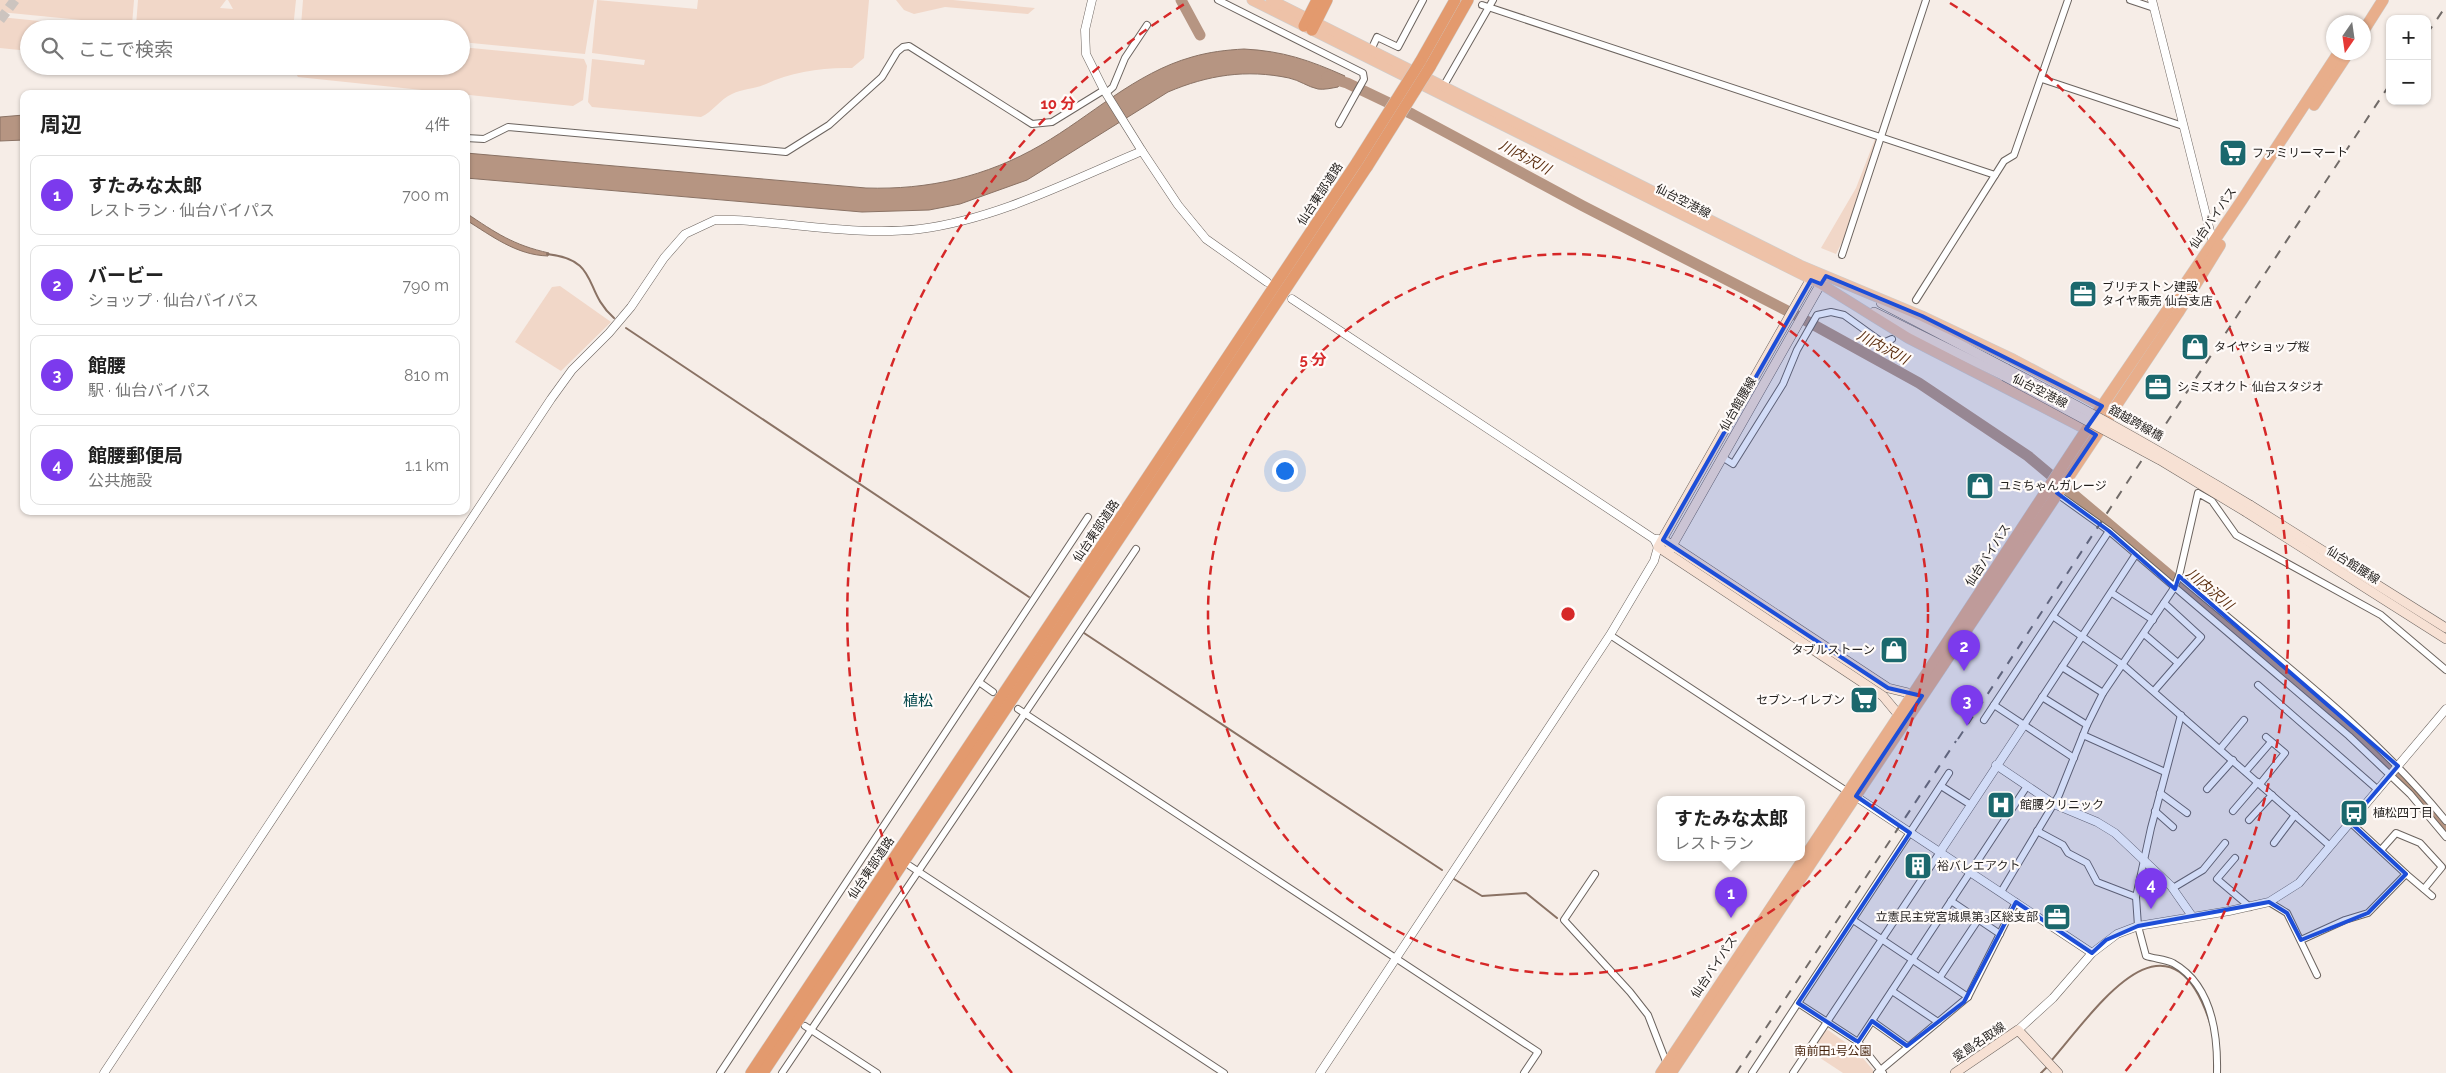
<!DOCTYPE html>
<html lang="ja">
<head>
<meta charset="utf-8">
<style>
  body { margin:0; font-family:Raleway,"Noto Sans JP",sans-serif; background:#f2f2f2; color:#222 }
  .controls { position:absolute; right:15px; top:15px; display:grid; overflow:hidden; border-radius:10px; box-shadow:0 1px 4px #0004 }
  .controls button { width:45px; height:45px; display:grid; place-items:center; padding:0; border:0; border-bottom:1px solid #e0e0e0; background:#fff; color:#222; font:25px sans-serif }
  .compass { position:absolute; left:2326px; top:15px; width:45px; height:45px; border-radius:50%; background:#fff; box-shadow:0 1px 4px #0004; rotate:193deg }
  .you { position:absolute; left:1284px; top:470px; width:18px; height:18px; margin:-12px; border:4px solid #fff; border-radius:50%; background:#1a73e8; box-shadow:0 0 0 8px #1a73e833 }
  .badge { display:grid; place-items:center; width:32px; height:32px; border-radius:50%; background:#7c3aed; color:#fff; font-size:16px; font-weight:700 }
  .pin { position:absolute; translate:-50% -41px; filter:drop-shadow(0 1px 2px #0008) }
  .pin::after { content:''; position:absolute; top:26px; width:18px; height:15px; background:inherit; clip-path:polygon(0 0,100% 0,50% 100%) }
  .popup { position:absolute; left:1657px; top:796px; width:148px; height:65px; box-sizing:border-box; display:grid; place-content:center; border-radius:10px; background:#fff; filter:drop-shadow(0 1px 4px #0005); font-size:16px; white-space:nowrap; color:#767676 }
  .popup b { font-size:19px; color:#222 }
  .popup::after { content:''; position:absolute; left:50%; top:100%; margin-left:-10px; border:10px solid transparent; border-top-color:#fff }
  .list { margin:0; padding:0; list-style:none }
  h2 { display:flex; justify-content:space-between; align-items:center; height:65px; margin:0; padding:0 20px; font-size:21px }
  h2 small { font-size:16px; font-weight:400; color:#767676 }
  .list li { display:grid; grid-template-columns:32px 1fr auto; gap:15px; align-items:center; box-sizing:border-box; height:80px; margin:0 10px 10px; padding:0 10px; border:1px solid #e0e0e0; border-radius:10px }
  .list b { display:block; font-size:19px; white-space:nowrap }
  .list p { margin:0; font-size:16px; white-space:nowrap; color:#767676 }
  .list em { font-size:16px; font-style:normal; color:#767676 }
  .icon { flex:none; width:28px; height:28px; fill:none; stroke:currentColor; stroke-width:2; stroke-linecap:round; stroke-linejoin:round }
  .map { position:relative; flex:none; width:2446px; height:1073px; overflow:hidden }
  .search { position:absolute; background:#fff; box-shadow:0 1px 4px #0004; left:20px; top:20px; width:450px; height:55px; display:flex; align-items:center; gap:12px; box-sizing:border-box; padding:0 18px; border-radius:28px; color:#767676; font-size:19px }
  .panel { position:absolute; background:#fff; box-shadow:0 1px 4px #0004; left:20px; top:90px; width:450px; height:425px; border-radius:10px }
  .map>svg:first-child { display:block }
  .green { fill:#f1d7c8 }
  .water { fill:#b69582; stroke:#8a7264 }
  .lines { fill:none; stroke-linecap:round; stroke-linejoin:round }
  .stream { stroke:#8a7264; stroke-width:2 }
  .river { stroke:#b69582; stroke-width:11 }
  .primary-tunnel { stroke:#ccc4bf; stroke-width:10; stroke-dasharray:10 5; stroke-linecap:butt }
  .minor-casing { stroke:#6c645f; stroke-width:8 }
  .tertiary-casing { stroke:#6c645f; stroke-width:9 }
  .secondary-casing { stroke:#6c645f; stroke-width:10 }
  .primary-casing { stroke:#cececd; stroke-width:11 }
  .trunk-casing { stroke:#cececd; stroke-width:12 }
  .motorway-casing { stroke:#cececd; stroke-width:12 }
  .minor { stroke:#fff; stroke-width:6 }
  .tertiary { stroke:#fff; stroke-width:8 }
  .secondary { stroke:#f7e1d4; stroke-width:9 }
  .primary { stroke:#eec2a8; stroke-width:10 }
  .trunk { stroke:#e8ae8b; stroke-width:11 }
  .motorway { stroke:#e39a6e; stroke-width:11 }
  .rail { stroke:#716b68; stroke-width:2; stroke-dasharray:9 9; stroke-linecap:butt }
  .secondary-bridge-casing { stroke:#6c645f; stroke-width:10; stroke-linecap:butt }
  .motorway-bridge-casing { stroke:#cececd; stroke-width:12; stroke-linecap:butt }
  .secondary-bridge { stroke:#f7e1d4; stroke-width:9 }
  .motorway-bridge { stroke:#e39a6e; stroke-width:11 }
  .marked { fill:#1d4ed8; fill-opacity:0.2; stroke:#1d4ed8; stroke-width:4; stroke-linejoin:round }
  .ring { fill:none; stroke:#d62828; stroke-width:2.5; stroke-dasharray:9 6 }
  .labels { text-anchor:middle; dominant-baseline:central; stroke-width:4.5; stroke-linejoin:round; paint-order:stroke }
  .poi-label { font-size:12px; fill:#221f1d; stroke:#fffbf9; text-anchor:start }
  .street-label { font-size:12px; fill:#221f1d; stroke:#fffbf9 }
  .park-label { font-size:12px; fill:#421f08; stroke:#fffbf9 }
  .water-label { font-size:14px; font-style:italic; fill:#5c2f10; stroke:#fffbf9 }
  .quarter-label { font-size:15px; fill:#02464a; stroke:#fffbf9 }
  .centre { fill:#d62828; stroke:#fffbf9; stroke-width:2.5 }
  .ring-label { font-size:15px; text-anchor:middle; font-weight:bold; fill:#d62828; stroke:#fffbf9; stroke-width:4.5; stroke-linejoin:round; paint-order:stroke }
</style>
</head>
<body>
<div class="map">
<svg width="2446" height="1073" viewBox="0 0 2446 1073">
  <rect width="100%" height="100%" fill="#f6ede7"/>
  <g class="green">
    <polygon points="0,0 134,0 132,25 0,12"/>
    <polygon points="138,0 226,0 220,8 233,9 228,0 296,0 293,29 168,29 136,26"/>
    <polygon points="303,0 594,0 585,54 461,42 461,29 328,29 301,26"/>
    <path d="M597,0L697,9L698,0H869L864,58L852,68C824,67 790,72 766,84C755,89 743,89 732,94C720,99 713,112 701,117L592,107L588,102L592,59L644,65L645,60L592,53Z"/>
    <polygon points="896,0 953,0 1035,8 1028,14 945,7 914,14 904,10"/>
    <polygon points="0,17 118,29 29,29 29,51 0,48"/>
    <polygon points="461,47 584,59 587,66 583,100 573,106 298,77 294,70 294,66 461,66"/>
    <polygon points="206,66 290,66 287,72 281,75"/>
    <polygon points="1875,139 1878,140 1849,228 1836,254 1821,248 1856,188"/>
    <polygon points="560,286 611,322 561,371 515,342 552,287"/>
    <polygon points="1828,1030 1856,1050 1873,1070 1873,1073 1843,1073 1811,1052 1824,1031"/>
  </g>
  <g class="water">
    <path d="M1244,49C1283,51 1309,60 1345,76L1338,87C1332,88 1324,90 1318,89C1308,87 1299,80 1289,78C1246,69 1208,75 1168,92L1027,180L960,204L929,210L862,212L466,178V153L866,188C928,190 986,177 1041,145C1091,116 1135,73 1192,57C1209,52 1226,50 1244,49Z"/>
    <polygon points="24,115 24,140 0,141 0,117"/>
    <path d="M466,213C496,233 513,245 549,253L548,256C516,255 492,236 466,220Z"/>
  </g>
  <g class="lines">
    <g class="stream">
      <path d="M547,254C601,260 582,290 614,318"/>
      <polyline points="626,328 1029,597"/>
      <polyline points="1084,633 1442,870"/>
      <polyline points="1454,879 1482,896 1526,893 1557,918"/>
      <path d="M2051,1061C2096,1009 2170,896 2211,1026"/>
      <polyline points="2041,1073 2047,1067"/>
      <polyline points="2214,1073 2214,1053"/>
    </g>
    <g class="river">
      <polyline points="1181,0 1200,35"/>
      <polyline points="1327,77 1347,83 1412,114 1583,206 1803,319 1919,383 2028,456 2346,724 2398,773 2446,829"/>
    </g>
    <polyline class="primary-tunnel" points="0,20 15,0"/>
    <defs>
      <g id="minor">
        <polyline points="1218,0 1363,73 1364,79 1339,124"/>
        <polyline points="2130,0 2154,8"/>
        <polyline points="1482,5 1995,175"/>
        <polyline points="1371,50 1377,37 1398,47 1423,0"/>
        <polyline points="2042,79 2183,126"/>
        <polyline points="1443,87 1493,0"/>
        <polyline points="1106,93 1113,87 1125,58 1147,25"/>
        <polyline points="466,138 484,139 508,127 786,152 829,125 882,77 897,52 903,47 909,46 1032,124 1052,122 1104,90"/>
        <polyline points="1842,255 1926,0"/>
        <polyline points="1916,300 2004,161 2014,155 2068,0"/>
        <polyline points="1722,457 1733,464 1783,384 1797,350 1817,315 1831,312 1844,315 1883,343 1892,339"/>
        <polyline points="2056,493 2109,531 2349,736 2410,794 2446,837"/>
        <path d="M2179,576C2270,654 2370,727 2446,821"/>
        <polyline points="2112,593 2153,620"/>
        <polyline points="2054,617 2123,665 2330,846"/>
        <polyline points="2144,634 2178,663"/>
        <polyline points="1610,635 1848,792"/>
        <polyline points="2062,667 2103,693"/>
        <polyline points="979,682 993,692"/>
        <polyline points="2258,685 2377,789"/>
        <polyline points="2154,691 2201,637 2164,603"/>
        <polyline points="2042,697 2087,725"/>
        <polyline points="1994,705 2074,758"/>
        <polyline points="1018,709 1538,1052 1524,1073"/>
        <path d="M2181,715L2151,828L2136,897L2138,926L2146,956C2155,959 2165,959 2173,963C2212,985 2218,1033 2217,1073"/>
        <polyline points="1984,720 2109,531"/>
        <polyline points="2024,725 2136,554"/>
        <polyline points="2083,735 2165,772"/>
        <polyline points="2220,749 2244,720"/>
        <polyline points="2246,771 2271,742"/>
        <polyline points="2260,784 2285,753 2266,737"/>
        <polyline points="1941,786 1971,805"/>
        <polyline points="2207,789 2233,760"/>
        <polyline points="2160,793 2187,813"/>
        <polyline points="2155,811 2173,827"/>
        <polyline points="2233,811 2258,782"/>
        <polyline points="2249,820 2272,795"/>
        <polyline points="2037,831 2063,845 2068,853 2087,863 2097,882 2136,897"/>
        <polyline points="2274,843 2295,815"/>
        <polyline points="2381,850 2396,833 2420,843 2442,867 2424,889"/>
        <polyline points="2235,858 2217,879 2250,907"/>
        <polyline points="910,866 1224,1073"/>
        <polyline points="1595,874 1564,920 1630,992 1648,1015 1667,1064"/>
        <polyline points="2406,874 2432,896"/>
        <polyline points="2173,888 2203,870 2225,843"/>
        <polyline points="2001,892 2059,795 2087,725 2103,693 2174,588 2179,576 2198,493 2212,501 2236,535 2381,615 2446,670"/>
        <polyline points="1951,901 2000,934"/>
        <polyline points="2269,902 2287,913 2317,975"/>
        <polyline points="1853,920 1968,997"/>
        <polyline points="2301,940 2345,920 2368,913 2406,874 2350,822"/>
        <polyline points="1940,977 1978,920"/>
        <polyline points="1892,991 1938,1022"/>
        <polyline points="1798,1003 1858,1042 1883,1073"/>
        <polyline points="1872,1021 1907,1046"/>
        <polyline points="805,1026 877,1073"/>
        <polyline points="1858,1042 2027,786"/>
        <polyline points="720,1073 1088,517"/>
        <polyline points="782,1073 1136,549"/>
        <polyline points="1752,1073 1949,773"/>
        <polyline points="1793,1073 1940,852"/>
        <polyline points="1877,1073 1968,997 2016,902"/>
      </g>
      <g id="tertiary">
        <polyline points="1092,0 1085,30 1086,54 1104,90 1142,151 1178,205 1206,239 1267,282"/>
        <polyline points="2152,0 2213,243"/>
        <polyline points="1292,299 1654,539 1658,539"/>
        <polyline points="1996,765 2054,804 2097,822 2115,833 2171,886 2192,916"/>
        <polyline points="1852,794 2092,953"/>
        <polyline points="1940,852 2024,725"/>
        <polyline points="2018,1030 2053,998 2092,953 2117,934 2138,926 2229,911 2269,902 2299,883 2446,709"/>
        <path d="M104,1073L551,399L572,370L609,333L631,307L664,258L685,234L715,220H734C795,223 859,236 920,229C997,219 1070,181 1142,151"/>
        <polyline points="1320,1073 1610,635 1654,561 1658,547 1654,539"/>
      </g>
      <g id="secondary">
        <polyline points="1813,275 1658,547 1883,696 1903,720"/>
        <polyline points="1881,303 2007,369"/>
        <polyline points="1874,312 2004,376"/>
        <polyline points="2250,505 2446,628"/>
        <polyline points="2246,512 2446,639"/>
        <polyline points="1667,542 1888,688 1917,695"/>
        <polyline points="1668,553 1824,278"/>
        <polyline points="1955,1073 2018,1030 2058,1073"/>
      </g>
      <g id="primary">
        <polyline points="1252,0 1821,284 1908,338 2093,433"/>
        <polyline points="1271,0 1800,265 1922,316 2013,359 2109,410"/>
      </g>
      <g id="trunk">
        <polyline points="2364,30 2383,0"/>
        <polyline points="2314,105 2349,52"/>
        <polyline points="1661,1073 1892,726 2102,406 2242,200 2339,52"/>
        <polyline points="1671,1073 2178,313 2220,245"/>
      </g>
      <g id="motorway">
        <polyline points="1304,26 1317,0"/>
        <polyline points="1312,30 1327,0"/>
        <polyline points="1420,62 1455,0"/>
        <polyline points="1430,67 1468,0"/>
        <polyline points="751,1073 1357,162"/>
        <polyline points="763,1073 1367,167"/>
      </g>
    </defs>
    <use href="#minor" class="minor-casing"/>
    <use href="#tertiary" class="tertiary-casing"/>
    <use href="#secondary" class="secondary-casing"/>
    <use href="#primary" class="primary-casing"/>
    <use href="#trunk" class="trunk-casing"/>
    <use href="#motorway" class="motorway-casing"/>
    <use href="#minor" class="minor"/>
    <use href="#tertiary" class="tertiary"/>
    <use href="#secondary" class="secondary"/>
    <use href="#primary" class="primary"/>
    <use href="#trunk" class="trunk"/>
    <use href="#motorway" class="motorway"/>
    <g class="rail">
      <polyline points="2427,34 2446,6"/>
      <polyline points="1958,739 2390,84"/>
      <polyline points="1736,1073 1956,741"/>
    </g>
    <defs>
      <g id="secondary-bridge">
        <path d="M2007,369C2090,411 2170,457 2250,505"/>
        <polyline points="2004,376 2160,460 2246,512"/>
      </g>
      <g id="motorway-bridge">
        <polyline points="1357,162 1420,62"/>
        <polyline points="1367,167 1430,67"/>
      </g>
    </defs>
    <use href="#secondary-bridge" class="secondary-bridge-casing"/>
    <use href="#motorway-bridge" class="motorway-bridge-casing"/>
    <use href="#secondary-bridge" class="secondary-bridge"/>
    <use href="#motorway-bridge" class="motorway-bridge"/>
  </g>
  <path class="marked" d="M1826,276L1922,316L2102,406L2086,429L2096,435L2057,493L2109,531L2175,589L2179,576L2398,766L2350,822L2406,874L2368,913L2301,940L2287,913L2269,902L2138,926L2106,940L2092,953L2016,902L1964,1002L1907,1046L1872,1021L1858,1042L1798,1003L1910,833L1856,796L1922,696L1888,688L1663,540L1811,280L1821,284Z"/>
  <g class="ring">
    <circle cx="1568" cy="614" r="360"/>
    <path d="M1012 1073A721 721 0 0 1 1186 3M1950 3A721 721 0 0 1 2124 1073"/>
  </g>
  <defs>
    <symbol id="supermarket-square" viewBox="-11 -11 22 22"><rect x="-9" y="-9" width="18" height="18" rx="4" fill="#1b686d" stroke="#fffbf9"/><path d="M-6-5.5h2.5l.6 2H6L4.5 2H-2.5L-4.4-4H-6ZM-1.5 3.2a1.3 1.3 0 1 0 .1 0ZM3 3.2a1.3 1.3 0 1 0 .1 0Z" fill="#fff"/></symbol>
    <symbol id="office-square" viewBox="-11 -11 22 22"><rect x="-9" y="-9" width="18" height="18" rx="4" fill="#1b686d" stroke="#fffbf9"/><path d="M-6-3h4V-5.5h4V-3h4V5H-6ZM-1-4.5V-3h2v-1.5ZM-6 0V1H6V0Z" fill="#fff"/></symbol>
    <symbol id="shop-square" viewBox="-11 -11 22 22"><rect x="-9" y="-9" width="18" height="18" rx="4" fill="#1b686d" stroke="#fffbf9"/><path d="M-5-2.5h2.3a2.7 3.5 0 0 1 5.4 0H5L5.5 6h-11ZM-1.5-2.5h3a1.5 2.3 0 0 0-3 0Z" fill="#fff"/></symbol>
    <symbol id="hospital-square" viewBox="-11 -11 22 22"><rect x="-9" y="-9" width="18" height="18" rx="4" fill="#1b686d" stroke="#fffbf9"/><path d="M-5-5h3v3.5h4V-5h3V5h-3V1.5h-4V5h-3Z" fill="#fff"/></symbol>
    <symbol id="bus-square" viewBox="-11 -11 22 22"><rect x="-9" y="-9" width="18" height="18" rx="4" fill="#1b686d" stroke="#fffbf9"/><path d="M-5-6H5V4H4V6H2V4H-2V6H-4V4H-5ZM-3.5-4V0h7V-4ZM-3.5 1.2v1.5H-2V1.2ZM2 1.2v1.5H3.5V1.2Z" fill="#fff"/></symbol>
    <symbol id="building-square" viewBox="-11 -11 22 22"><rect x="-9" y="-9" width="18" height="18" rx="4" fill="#1b686d" stroke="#fffbf9"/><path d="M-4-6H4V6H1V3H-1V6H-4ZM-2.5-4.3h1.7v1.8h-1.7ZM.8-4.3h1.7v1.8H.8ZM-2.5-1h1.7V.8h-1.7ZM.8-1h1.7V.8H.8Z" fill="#fff"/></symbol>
  </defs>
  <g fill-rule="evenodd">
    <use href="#supermarket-square" x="2217" y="137" width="32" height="32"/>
    <use href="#office-square" x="2067" y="278" width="32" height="32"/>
    <use href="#shop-square" x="2179" y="331" width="32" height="32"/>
    <use href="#office-square" x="2142" y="371" width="32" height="32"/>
    <use href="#shop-square" x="1964" y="470" width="32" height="32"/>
    <use href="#shop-square" x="1878" y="634" width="32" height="32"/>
    <use href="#supermarket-square" x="1848" y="684" width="32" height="32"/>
    <use href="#hospital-square" x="1985" y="789" width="32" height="32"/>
    <use href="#bus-square" x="2338" y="797" width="32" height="32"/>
    <use href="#building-square" x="1902" y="850" width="32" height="32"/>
    <use href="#office-square" x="2041" y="901" width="32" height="32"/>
  </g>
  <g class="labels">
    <g class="poi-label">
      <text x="2252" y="153">ファミリーマート</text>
      <text x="2102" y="287">ブリヂストン建設<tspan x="2102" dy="14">タイヤ販売 仙台支店</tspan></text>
      <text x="2214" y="347">タイヤショップ桜</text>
      <text x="2177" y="387">シミズオクト 仙台スタジオ</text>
      <text x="1999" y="486">ユミちゃんガレージ</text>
      <text x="1875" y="650" text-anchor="end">タブルストーン</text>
      <text x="1845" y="700" text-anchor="end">セブン-イレブン</text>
      <text x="2020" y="805">館腰クリニック</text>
      <text x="2373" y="813">植松四丁目</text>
      <text x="1937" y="866">裕バレエアクト</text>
      <text x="2038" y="917" text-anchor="end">立憲民主党宮城県第3区総支部</text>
    </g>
    <g class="street-label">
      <text transform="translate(1320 194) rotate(-57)">仙台東部道路</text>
      <text transform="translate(1683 201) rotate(27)">仙台空港線</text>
      <text transform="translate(2213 218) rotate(-55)">仙台バイパス</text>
      <text transform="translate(2040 391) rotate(27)">仙台空港線</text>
      <text transform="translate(1738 404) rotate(-60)">仙台館腰線</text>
      <text transform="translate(2136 423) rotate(29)">舘越跨線橋</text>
      <text transform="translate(1096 531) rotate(-56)">仙台東部道路</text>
      <text transform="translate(1988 555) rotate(-57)">仙台バイパス</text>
      <text transform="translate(2353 565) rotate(32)">仙台館腰線</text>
      <text transform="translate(871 868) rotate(-56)">仙台東部道路</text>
      <text transform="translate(1714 967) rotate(-56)">仙台バイパス</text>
      <text transform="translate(1979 1042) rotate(-34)">愛島名取線</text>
    </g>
    <g class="park-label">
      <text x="1833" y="1051">南前田1号公園</text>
    </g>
    <g class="water-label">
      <text transform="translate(1525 157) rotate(28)">川内沢川</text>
      <text transform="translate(1883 347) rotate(28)">川内沢川</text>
      <text transform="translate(2210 589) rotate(40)">川内沢川</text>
    </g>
    <g class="quarter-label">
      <text x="918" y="701">植松</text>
    </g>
  </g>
  <circle cx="1568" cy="614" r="8" class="centre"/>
  <g class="ring-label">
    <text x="1058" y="109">10 分</text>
    <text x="1313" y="365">5 分</text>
  </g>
</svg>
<div class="controls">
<button>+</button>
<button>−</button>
</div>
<svg class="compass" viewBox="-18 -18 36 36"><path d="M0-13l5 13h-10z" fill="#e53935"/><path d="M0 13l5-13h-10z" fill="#767676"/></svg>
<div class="you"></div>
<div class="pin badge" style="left:1731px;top:918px">1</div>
<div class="popup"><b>すたみな太郎</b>レストラン</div>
<div class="pin badge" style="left:1964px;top:671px">2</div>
<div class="pin badge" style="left:1967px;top:726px">3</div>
<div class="pin badge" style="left:2151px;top:909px">4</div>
<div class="search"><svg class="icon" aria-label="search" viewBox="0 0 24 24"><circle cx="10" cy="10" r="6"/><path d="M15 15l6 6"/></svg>ここで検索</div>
<section class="panel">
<h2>周辺<small>4件</small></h2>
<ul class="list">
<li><span class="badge">1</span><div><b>すたみな太郎</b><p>レストラン · 仙台バイパス</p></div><em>700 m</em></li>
<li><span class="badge">2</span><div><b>バービー</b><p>ショップ · 仙台バイパス</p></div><em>790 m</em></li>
<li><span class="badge">3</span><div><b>館腰</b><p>駅 · 仙台バイパス</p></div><em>810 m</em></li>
<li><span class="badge">4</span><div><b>館腰郵便局</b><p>公共施設</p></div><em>1.1 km</em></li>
</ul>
</section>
</div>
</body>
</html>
